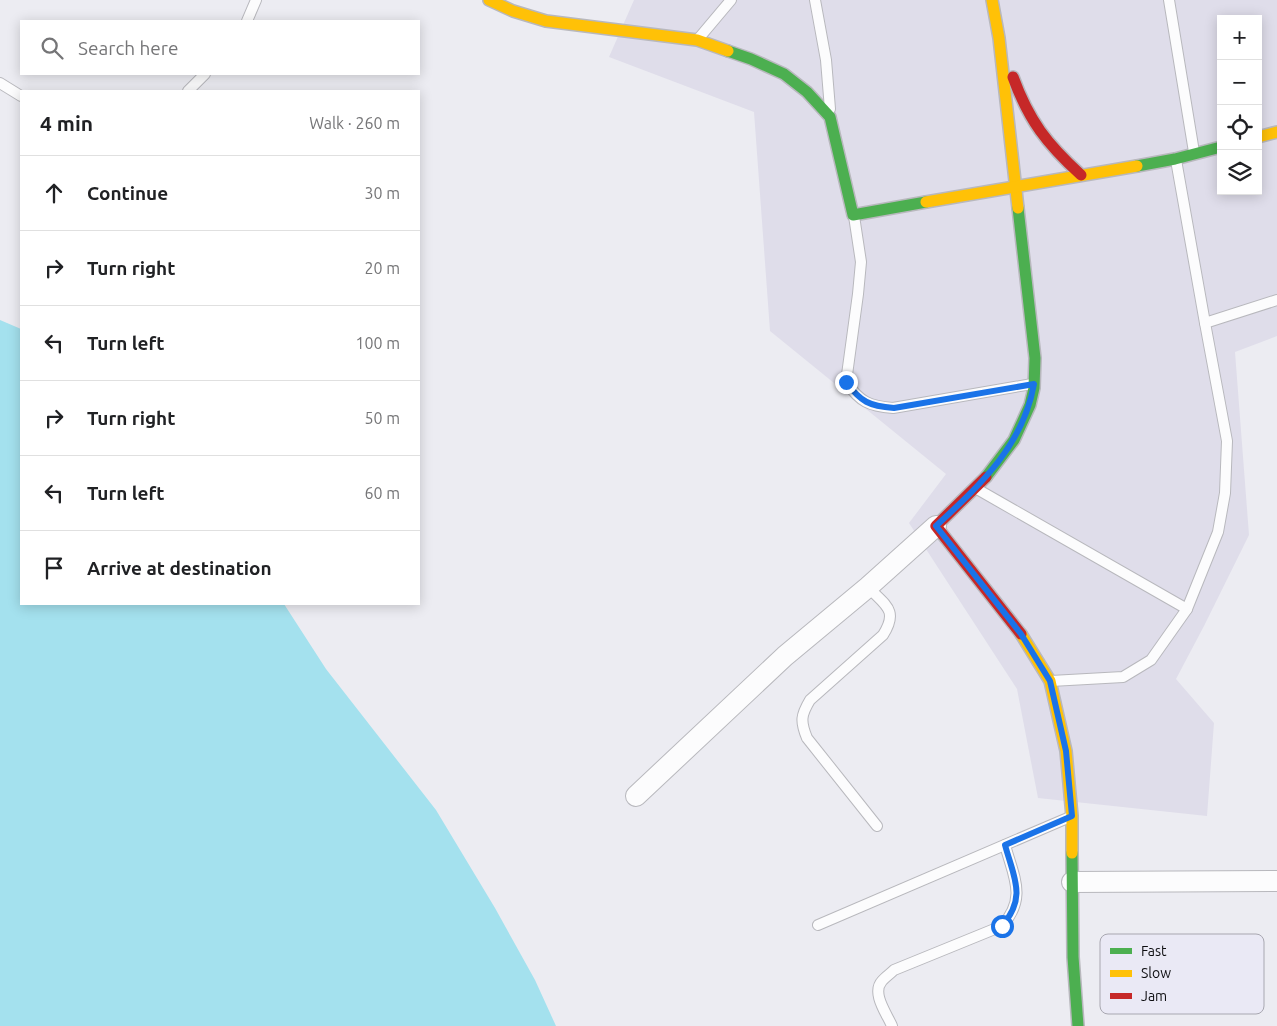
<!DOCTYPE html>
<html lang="en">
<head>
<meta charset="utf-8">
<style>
  body { margin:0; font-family:Ubuntu,sans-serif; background:#f6f6f6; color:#202124 }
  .controls { position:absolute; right:15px; top:15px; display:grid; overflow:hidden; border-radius:0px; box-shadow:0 2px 12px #0003 }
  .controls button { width:45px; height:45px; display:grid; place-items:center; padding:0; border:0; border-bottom:1px solid #e0e0e0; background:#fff; color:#202124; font:25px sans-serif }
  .stop { position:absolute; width:15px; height:15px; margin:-11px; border:4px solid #1a73e8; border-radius:50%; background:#fff }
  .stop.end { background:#1a73e8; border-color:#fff; box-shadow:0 1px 5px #0008 }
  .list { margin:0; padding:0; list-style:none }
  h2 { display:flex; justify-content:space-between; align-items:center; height:65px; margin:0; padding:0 20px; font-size:21px }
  h2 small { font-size:16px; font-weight:400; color:#757577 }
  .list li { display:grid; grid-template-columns:32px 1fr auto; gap:15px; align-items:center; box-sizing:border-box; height:75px; padding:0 20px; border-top:1px solid #e0e0e0 }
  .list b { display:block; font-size:19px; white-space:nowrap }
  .list em { font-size:16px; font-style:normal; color:#757577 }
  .icon { flex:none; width:28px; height:28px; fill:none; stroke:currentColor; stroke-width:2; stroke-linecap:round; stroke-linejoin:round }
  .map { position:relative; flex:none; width:1277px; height:1026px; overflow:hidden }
  .search { position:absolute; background:#fff; box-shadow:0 2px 12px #0003; left:20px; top:20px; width:400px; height:55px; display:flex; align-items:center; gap:12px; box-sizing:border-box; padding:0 18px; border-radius:0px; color:#757577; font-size:19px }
  .panel { position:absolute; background:#fff; box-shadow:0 2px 12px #0003; left:20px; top:90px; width:400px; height:515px; border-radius:0px }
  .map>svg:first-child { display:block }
  .built { fill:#dfddea; fill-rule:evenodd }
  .water { fill:#a4e1ee }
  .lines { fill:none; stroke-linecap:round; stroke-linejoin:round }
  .lane-casing { stroke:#b8b8bd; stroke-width:12 }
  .street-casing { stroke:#b8b8bd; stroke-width:22 }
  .fast-casing { stroke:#b8b8bd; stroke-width:14 }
  .slow-casing { stroke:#b8b8bd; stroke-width:14 }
  .jam-casing { stroke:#b8b8bd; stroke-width:14 }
  .lane { stroke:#fcfcfd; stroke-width:10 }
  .street { stroke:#fcfcfd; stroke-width:20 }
  .fast { stroke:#4caf50; stroke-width:11 }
  .slow { stroke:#ffc107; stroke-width:11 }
  .jam { stroke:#c62828; stroke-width:11 }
  .route { stroke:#1a73e8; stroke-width:6 }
  .key { fill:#eae9f5; stroke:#a8a7b0; stroke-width:1 }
  .key-label { font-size:14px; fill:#0d0d10 }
</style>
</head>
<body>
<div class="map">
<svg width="1277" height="1026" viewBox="0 0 1277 1026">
  <rect width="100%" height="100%" fill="#ececf2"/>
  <path class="built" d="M634,0H1277V336L1235,352L1249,535L1204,626L1176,679L1214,723L1207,816L1038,798L1017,689L909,523L946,474L770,331L754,112L609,57ZM1221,19H1258V191H1221Z"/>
  <polygon class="water" points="0,320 21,329 21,604 284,604 326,669 436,810 495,908 535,980 556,1026 0,1026"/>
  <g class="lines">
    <defs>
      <g id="lane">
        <polyline points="815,0 826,60 830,109"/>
        <polyline points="1169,0 1194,152"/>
        <polyline points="247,21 256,0"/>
        <polyline points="699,38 731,0"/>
        <polyline points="0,83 21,96"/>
        <polyline points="188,91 205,74"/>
        <polyline points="1176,160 1205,323"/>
        <path d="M854,216L861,262L858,294L846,382C860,402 869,406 893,408L1032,384"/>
        <polyline points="977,489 1187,609"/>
        <path d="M868,587C885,605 899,610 883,635L810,700C801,715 800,721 807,738L877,826"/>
        <polyline points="1051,681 1123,677 1151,660 1187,609 1218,532 1225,493 1227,441 1205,323 1277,300"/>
        <polyline points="818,925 1070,817"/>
        <path d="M892,1026C887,1014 871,993 882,981C885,977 890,974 894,970L1002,926C1027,898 1014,878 1005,845"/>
      </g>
      <g id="street">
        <polyline points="636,796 785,656 868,587 936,526"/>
        <polyline points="1072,882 1277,881"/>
      </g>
      <g id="fast">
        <polyline points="728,51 751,59 784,74 807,92 830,117 853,215 926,202"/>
        <polyline points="1137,166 1175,159 1221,147"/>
        <polyline points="986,477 1014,440 1030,405 1034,388 1035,358 1018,208"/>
        <polyline points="1072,853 1073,957 1078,1026"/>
      </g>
      <g id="slow">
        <polyline points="489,0 513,11 546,21 697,40 728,51"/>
        <polyline points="992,0 999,38 1018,208"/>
        <polyline points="1258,137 1277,132"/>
        <polyline points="926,202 1137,166"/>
        <polyline points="1021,634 1050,681 1066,751 1072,816 1072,853"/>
      </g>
      <g id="jam">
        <path d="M1013,77C1029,121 1047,144 1081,175"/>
        <polyline points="986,477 936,526 1021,634"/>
      </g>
    </defs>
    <use href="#lane" class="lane-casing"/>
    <use href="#street" class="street-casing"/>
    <use href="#fast" class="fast-casing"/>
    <use href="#slow" class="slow-casing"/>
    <use href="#jam" class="jam-casing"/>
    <use href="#lane" class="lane"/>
    <use href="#street" class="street"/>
    <use href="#fast" class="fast"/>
    <use href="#slow" class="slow"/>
    <use href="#jam" class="jam"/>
  </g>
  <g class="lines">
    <path class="route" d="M846,382C861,402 869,406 894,408L1034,384C1023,446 980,485 936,526L1021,634L1050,681L1066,751L1072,816L1005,845C1014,878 1027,897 1002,926"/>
  </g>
  <rect x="1100" y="934" width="164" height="80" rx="8" class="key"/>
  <rect x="1110" y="948" width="22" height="6" fill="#4caf50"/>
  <rect x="1110" y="970" width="22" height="7" fill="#ffc107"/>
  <rect x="1110" y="993" width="22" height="6" fill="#c62828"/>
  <g class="key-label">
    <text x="1141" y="956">Fast</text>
    <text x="1141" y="978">Slow</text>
    <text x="1141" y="1001">Jam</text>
  </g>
</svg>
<div class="controls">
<button>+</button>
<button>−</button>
<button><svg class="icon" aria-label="locate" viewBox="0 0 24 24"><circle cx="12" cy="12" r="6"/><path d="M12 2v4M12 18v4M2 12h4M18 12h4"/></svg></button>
<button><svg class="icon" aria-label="layers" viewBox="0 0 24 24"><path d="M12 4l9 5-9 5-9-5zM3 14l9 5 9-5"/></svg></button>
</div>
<div class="stop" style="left:1002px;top:926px"></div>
<div class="stop end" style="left:846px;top:382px"></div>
<div class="search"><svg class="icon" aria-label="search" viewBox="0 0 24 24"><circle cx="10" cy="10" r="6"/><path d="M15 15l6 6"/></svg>Search here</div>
<section class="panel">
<h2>4 min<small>Walk · 260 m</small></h2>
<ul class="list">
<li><svg class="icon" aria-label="ahead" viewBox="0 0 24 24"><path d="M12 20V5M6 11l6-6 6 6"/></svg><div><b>Continue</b></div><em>30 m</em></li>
<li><svg class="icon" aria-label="right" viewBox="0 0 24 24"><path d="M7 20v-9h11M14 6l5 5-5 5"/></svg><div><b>Turn right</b></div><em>20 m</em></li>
<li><svg class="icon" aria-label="left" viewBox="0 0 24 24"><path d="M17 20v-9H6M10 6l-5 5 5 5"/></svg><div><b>Turn left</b></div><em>100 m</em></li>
<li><svg class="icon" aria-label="right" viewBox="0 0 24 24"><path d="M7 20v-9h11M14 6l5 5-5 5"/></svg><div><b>Turn right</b></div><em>50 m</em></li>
<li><svg class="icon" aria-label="left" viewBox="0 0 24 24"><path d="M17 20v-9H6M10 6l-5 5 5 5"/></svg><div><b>Turn left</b></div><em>60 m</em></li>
<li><svg class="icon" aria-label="arrive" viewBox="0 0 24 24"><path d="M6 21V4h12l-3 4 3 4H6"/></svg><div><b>Arrive at destination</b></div></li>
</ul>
</section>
</div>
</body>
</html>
